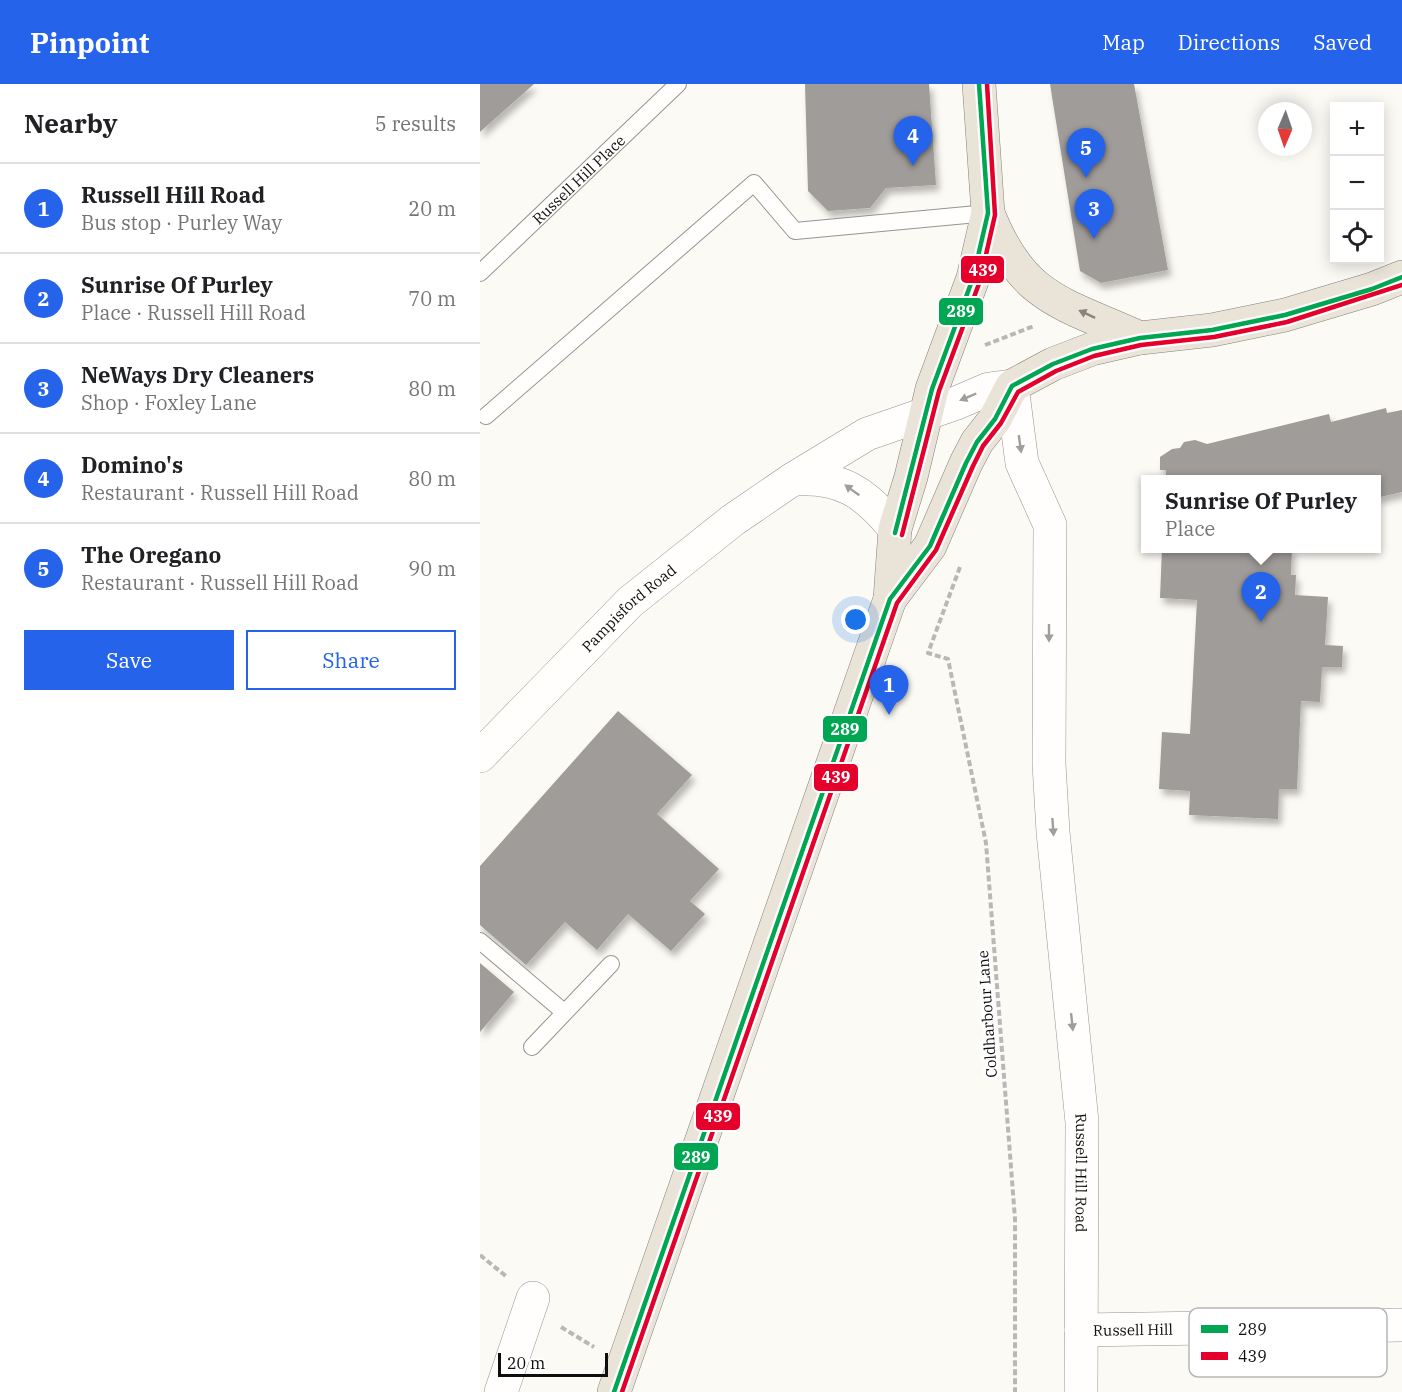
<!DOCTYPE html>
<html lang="en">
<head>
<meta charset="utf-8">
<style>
  body { margin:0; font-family:"IBM Plex Serif",serif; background:#f2f2f2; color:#202124 }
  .controls { position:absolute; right:18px; top:18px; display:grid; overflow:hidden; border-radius:0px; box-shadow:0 3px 15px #0003 }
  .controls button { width:54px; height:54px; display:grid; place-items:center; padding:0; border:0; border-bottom:2px solid #e0e0e0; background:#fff; color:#202124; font:30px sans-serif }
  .compass { position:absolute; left:778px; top:18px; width:54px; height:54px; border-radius:50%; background:#fff; box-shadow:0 3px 15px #0003; rotate:182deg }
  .scale { position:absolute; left:18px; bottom:15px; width:110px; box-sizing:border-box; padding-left:6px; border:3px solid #0e0e0e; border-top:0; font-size:16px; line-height:21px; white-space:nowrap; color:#0e0e0e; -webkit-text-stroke:4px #fff; paint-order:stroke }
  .you { position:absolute; left:376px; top:536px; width:21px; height:21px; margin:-15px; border:4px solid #fff; border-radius:50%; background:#1a73e8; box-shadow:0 0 0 9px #1a73e833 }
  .badge { display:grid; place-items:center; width:39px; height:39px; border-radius:50%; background:#2563eb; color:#fff; font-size:20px; font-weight:700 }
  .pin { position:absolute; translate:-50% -50px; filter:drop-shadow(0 2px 3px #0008) }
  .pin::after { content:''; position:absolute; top:32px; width:21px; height:18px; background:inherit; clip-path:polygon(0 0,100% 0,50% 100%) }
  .popup { position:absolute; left:661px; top:391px; width:240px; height:78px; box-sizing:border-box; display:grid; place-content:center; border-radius:0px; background:#fff; filter:drop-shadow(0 2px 4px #0005); font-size:20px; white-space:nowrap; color:#757577 }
  .popup b { font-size:22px; color:#202124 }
  .popup::after { content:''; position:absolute; left:50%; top:100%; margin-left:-12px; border:12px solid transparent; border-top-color:#fff }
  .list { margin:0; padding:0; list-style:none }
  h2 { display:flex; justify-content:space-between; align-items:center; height:78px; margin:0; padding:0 24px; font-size:26px }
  h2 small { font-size:20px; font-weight:400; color:#757577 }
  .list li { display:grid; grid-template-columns:39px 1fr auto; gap:18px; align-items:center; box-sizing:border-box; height:90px; padding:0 24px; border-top:2px solid #e0e0e0 }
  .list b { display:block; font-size:22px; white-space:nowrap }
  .list p { margin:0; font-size:20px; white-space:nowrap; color:#757577 }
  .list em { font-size:20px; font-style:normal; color:#757577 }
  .actions { display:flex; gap:12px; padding:18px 24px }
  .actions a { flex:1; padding:14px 0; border:2px solid #2563eb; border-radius:0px; text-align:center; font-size:21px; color:#2563eb }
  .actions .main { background:#2563eb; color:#fff }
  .icon { flex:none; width:33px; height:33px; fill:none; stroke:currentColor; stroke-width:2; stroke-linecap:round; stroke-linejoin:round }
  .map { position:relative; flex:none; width:922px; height:1308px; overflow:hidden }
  header { display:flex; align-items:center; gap:36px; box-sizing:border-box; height:84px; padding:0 30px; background:#2563eb; color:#fff }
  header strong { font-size:28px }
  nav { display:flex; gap:33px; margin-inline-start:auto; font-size:21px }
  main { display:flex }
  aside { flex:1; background:#fff }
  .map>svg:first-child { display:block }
  .building { fill:#9f9c99; filter:url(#shadow) }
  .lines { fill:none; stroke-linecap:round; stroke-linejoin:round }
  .service-casing { stroke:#959492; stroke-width:18 }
  .minor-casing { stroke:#959492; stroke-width:34 }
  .tertiary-casing { stroke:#959492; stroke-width:34 }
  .trunk-casing { stroke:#82827f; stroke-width:34 }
  .path { stroke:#b8b8b7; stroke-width:4; stroke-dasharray:6 3; stroke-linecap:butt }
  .service { stroke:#fffefd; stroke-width:16 }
  .minor { stroke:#fffefd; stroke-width:33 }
  .tertiary { stroke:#fffefd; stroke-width:33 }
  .trunk { stroke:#eae3d8; stroke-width:33 }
  .bus-1-casing { stroke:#fff; stroke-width:9 }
  .bus-2-casing { stroke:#fff; stroke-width:9 }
  .bus-1 { stroke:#00a651; stroke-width:4.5 }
  .bus-2 { stroke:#e4002b; stroke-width:4.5 }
  .oneway { fill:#87837d }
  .oneway2 { fill:#9f9e9d }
  .labels { text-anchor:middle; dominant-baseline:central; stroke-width:6; stroke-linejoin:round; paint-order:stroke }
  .street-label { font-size:15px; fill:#0e0e0e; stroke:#fff }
  .key { fill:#fff; stroke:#b7b7b7; stroke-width:1.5 }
  .key-label { font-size:16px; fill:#0e0e0e }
  .line-badge { stroke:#fff; stroke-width:2 }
  .badge-label { font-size:16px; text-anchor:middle; font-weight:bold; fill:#fff }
</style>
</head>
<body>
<header>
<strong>Pinpoint</strong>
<nav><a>Map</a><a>Directions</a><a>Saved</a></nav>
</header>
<main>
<aside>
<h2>Nearby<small>5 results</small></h2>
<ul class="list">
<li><span class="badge">1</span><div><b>Russell Hill Road</b><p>Bus stop · Purley Way</p></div><em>20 m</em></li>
<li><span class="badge">2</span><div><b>Sunrise Of Purley</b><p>Place · Russell Hill Road</p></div><em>70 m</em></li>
<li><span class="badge">3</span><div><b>NeWays Dry Cleaners</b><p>Shop · Foxley Lane</p></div><em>80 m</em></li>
<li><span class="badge">4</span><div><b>Domino's</b><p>Restaurant · Russell Hill Road</p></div><em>80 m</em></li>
<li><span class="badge">5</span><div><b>The Oregano</b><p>Restaurant · Russell Hill Road</p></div><em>90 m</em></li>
</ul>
<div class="actions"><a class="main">Save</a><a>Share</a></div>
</aside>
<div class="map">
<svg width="922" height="1308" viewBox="0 0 922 1308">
  <defs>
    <filter id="shadow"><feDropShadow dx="3.5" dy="6" stdDeviation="3" flood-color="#0004"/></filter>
  </defs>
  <rect width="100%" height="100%" fill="#fcfaf4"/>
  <g class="building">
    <polygon points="0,0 54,0 0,48"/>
    <polygon points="325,0 449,0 456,101 406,104 390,124 348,127 328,107"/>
    <polygon points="570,0 654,0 688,186 621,199 600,187"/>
    <polygon points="906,324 907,329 922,326 922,408 896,414 896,396 686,396 686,386 680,386 680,373 692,365 700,364 704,358 715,356 727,360 849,330 851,338"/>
    <polygon points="682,464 812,464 811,491 816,491 815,511 848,513 845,561 863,562 862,583 842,583 840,618 821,617 817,705 799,705 798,735 709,731 710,707 679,705 682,648 710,650 717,516 680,514"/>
    <polygon points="138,627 212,691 177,730 239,785 210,817 225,830 191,867 148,830 117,866 85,838 46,881 0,841 0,782"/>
    <polygon points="0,879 34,908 0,948"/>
  </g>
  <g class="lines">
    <defs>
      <g id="service">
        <path id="s1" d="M0,189L198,0"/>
        <polyline points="6,332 274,99 315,147 508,129"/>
        <polyline points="0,857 84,928"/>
        <polyline points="52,963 131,880"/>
      </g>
      <g id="minor">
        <path id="s2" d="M532,302L542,379L570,441L569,680L573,748L602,1038L601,1308"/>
        <path id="s3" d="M601,1246L922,1241"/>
        <polyline points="21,1308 53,1214"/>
      </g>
      <g id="tertiary">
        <path d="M313,395C361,392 385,408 415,445"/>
        <path id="s4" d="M0,672L150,518L253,436L313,395L387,350L474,320L509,305L532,302"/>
      </g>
      <g id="trunk">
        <path d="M508,129C542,216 583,219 660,254"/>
        <polyline points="410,515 450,462 486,379 497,358 515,335 532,302 573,280 612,265 660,254 732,246 805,231 892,205 922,193"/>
        <polyline points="134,1308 410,515 415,445 431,393 452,305 493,194 508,129 499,0"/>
      </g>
    </defs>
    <use href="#service" class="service-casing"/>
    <use href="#minor" class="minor-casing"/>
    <use href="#tertiary" class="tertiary-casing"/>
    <use href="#trunk" class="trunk-casing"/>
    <g class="path">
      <polyline points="505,261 554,242"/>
      <polyline points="480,483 448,569 468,575 506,759 535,1135 535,1308"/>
      <polyline points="0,1171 27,1193"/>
      <polyline points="81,1243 114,1263"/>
    </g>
    <use href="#service" class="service"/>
    <use href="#minor" class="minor"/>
    <use href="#tertiary" class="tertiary"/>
    <use href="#trunk" class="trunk"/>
    <defs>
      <g id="bus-1">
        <polyline points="415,449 452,305 493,194 508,129 499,0"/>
        <polyline points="134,1308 410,515 450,462 486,379 497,358 515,335 532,302 573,280 612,265 660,254 732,246 805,231 892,205 922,193"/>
      </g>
      <g id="bus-2">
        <polyline points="422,451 459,307 500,197 515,131 507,0"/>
        <polyline points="142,1308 417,519 456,466 493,382 503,362 521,339 538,308 576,287 614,272 661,261 734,253 807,238 922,201"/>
      </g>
    </defs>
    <use href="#bus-1" class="bus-1-casing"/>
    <use href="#bus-2" class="bus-2-casing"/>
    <use href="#bus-1" class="bus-1"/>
    <use href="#bus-2" class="bus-2"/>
  </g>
  <defs><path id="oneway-solid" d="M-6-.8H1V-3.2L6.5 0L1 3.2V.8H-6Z" transform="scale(1.5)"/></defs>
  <use class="oneway" href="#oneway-solid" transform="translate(607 230) rotate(-155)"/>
  <g class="oneway2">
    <use href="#oneway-solid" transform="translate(488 313) rotate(157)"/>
    <use href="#oneway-solid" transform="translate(540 360) rotate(82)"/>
    <use href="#oneway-solid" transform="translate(372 406) rotate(-144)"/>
    <use href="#oneway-solid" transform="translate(569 549) rotate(90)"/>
    <use href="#oneway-solid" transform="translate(573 743) rotate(86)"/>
    <use href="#oneway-solid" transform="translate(592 938) rotate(84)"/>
  </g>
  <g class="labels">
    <g class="street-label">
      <text stroke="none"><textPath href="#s1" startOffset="136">Russell Hill Place</textPath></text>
      <text stroke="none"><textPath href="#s4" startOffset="210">Pampisford Road</textPath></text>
      <text transform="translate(507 930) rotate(-94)">Coldharbour Lane</text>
      <text stroke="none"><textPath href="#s2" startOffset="795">Russell Hill Road</textPath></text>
      <text stroke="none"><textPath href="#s3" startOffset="52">Russell Hill</textPath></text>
    </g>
  </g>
  <rect x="709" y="1224" width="198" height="69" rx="9" class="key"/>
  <rect x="721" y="1241" width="27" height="8" fill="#00a651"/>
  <rect x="721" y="1268" width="27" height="8" fill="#e4002b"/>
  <g class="key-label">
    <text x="758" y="1251">289</text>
    <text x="758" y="1278">439</text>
  </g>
  <g class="line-badge">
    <rect x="480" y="171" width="45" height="29" rx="6" fill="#e4002b"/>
    <rect x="458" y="213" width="46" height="29" rx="6" fill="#00a651"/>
    <rect x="342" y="631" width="46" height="28" rx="6" fill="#00a651"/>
    <rect x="333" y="679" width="46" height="29" rx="6" fill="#e4002b"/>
    <rect x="215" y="1018" width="46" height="29" rx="6" fill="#e4002b"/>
    <rect x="193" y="1058" width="46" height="29" rx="6" fill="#00a651"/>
  </g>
  <g class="badge-label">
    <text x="503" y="192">439</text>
    <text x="481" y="233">289</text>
    <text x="365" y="651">289</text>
    <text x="356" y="699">439</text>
    <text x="238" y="1038">439</text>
    <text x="216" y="1079">289</text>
  </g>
</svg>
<div class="controls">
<button>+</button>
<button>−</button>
<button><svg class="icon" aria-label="locate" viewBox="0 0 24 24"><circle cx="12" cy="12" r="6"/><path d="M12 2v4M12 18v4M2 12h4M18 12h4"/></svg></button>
</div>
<svg class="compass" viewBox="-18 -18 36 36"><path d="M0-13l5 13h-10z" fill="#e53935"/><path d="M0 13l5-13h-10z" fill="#757577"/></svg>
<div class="scale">20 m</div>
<div class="you"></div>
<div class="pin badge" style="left:409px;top:631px">1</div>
<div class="pin badge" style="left:781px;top:538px">2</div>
<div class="popup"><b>Sunrise Of Purley</b>Place</div>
<div class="pin badge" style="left:614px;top:155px">3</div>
<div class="pin badge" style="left:433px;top:82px">4</div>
<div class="pin badge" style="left:606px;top:94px">5</div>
</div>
</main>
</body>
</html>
